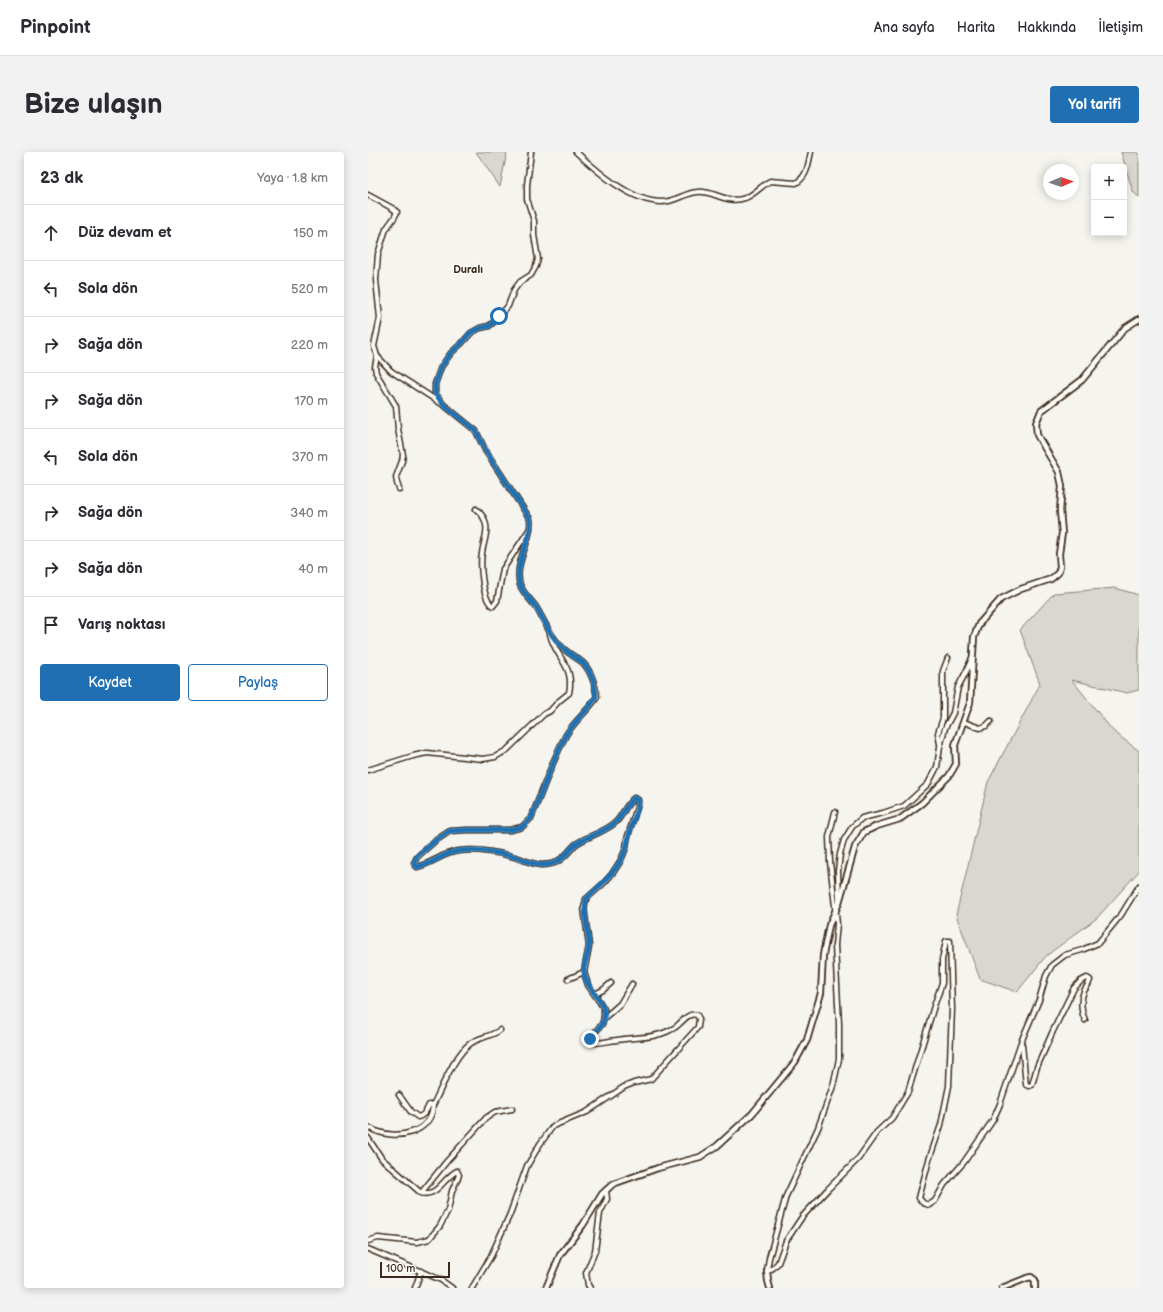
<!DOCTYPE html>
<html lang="tr">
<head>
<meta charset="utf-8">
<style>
  body { margin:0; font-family:"Balsamiq Sans",sans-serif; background:#f2f2f3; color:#2b2b33 }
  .controls { position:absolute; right:12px; top:12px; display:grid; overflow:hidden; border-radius:4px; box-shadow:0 2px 10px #0003 }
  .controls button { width:36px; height:36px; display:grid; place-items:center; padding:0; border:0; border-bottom:1px solid #e1e1e2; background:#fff; color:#2b2b33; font:20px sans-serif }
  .compass { position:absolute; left:675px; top:12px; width:36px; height:36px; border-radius:50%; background:#fff; box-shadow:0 2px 10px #0003; rotate:88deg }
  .scale { position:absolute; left:12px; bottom:10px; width:70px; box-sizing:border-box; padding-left:4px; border:2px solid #3b2a1e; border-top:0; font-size:11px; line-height:14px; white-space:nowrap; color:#3b2a1e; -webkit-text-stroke:3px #fdfcf7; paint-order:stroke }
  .stop { position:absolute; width:12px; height:12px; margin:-9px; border:3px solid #1f6fb2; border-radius:50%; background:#fff }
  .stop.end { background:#1f6fb2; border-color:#fff; box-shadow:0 1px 4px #0008 }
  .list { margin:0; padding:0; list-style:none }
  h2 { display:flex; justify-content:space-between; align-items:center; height:52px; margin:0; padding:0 16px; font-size:17px }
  h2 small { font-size:13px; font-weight:400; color:#7c7c81 }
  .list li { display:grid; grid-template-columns:26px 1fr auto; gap:12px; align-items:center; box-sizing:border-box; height:56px; padding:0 16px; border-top:1px solid #e1e1e2 }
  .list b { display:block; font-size:15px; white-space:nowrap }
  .list em { font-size:13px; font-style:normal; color:#7c7c81 }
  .actions { display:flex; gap:8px; padding:12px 16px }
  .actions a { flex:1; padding:9px 0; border:1px solid #1f6fb2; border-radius:4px; text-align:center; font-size:14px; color:#1f6fb2 }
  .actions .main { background:#1f6fb2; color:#fff }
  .icon { flex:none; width:22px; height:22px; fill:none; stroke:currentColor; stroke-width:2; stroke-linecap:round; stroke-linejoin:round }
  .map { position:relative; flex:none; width:771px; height:1136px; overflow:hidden; border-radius:4px }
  header { display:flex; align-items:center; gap:24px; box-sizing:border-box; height:56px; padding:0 20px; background:#fff; border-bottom:1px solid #e1e1e2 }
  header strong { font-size:19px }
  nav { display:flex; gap:22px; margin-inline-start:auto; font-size:14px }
  .intro { display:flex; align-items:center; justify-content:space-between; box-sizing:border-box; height:96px; padding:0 24px }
  h1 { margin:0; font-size:28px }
  .button { padding:10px 18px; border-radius:4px; background:#1f6fb2; color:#fff; font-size:14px; font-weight:700 }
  main { display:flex; gap:24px; padding:0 24px }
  aside { flex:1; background:#fff; border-radius:4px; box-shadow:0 2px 10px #0003 }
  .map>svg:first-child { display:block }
  .green { fill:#dad6d0; stroke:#8a8077 }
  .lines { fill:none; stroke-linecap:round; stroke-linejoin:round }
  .minor-casing { stroke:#3b2a1e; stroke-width:7 }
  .tertiary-casing { stroke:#3b2a1e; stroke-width:8 }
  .minor { stroke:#fdfcf7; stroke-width:4 }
  .tertiary { stroke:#fdfcf7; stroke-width:4.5 }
  .route { stroke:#1f6fb2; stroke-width:5 }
  .labels { text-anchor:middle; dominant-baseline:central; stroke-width:3; stroke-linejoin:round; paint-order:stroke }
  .neighbourhood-label { font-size:11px; font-weight:bold; fill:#3b2a1e; stroke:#fdfcf7 }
</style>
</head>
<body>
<header>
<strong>Pinpoint</strong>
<nav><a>Ana sayfa</a><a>Harita</a><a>Hakkında</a><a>İletişim</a></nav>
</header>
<div class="intro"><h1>Bize ulaşın</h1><a class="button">Yol tarifi</a></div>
<main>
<aside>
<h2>23 dk<small>Yaya · 1.8 km</small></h2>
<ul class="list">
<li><svg class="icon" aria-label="ahead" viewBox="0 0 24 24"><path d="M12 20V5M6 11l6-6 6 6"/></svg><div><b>Düz devam et</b></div><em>150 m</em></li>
<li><svg class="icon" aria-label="left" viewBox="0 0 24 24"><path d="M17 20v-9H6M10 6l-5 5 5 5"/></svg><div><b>Sola dön</b></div><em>520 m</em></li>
<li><svg class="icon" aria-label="right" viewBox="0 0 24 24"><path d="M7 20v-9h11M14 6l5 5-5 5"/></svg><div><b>Sağa dön</b></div><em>220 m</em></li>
<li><svg class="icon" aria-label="right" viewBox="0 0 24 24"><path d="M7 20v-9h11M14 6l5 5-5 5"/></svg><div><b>Sağa dön</b></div><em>170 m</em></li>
<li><svg class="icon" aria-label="left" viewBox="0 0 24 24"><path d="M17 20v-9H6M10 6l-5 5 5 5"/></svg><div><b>Sola dön</b></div><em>370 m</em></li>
<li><svg class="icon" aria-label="right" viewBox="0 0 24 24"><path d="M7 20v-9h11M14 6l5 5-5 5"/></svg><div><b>Sağa dön</b></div><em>340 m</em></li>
<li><svg class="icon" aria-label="right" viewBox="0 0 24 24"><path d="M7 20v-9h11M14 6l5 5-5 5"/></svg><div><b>Sağa dön</b></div><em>40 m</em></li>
<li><svg class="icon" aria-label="arrive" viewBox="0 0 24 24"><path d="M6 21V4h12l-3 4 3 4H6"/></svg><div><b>Varış noktası</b></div></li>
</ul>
<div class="actions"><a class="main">Kaydet</a><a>Paylaş</a></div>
</aside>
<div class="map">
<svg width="771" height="1136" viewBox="0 0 771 1136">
  <rect width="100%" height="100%" fill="#f5f4ee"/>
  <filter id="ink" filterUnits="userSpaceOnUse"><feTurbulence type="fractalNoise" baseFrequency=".025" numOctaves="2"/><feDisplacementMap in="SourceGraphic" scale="8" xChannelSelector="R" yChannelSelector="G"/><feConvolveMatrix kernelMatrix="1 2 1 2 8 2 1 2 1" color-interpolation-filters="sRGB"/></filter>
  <g filter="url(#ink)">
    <g class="green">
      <polygon points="108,0 139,0 132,35"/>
      <polygon points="753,0 771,0 771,45 765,40"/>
      <polygon points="747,436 771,443 771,538 759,541 704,528 745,579 771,599 771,719 729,766 678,804 649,840 612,827 588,763 620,630 672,532 652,478 686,441"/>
    </g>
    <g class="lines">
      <defs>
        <g id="minor">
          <path d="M208,0C229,19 263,50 294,50C306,50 317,41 329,40C346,38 359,53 377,46C386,43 393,34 402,29L428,31C440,24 440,12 443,0"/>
          <polyline points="0,43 24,56 29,60 26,66 18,77 10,102 8,128 12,166 6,194 9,204 23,219 74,252"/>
          <polyline points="9,204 7,215 8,221 28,254 30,277 35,303 34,309 28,325 29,331 31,337"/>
          <path d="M108,357C113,361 117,366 118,373C120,381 115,392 114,401C112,412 114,448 125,454L129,449L135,417L161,378"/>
          <polyline points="596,570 612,576 618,574 623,569"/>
          <polyline points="572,592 570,581 575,566 575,519 580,506"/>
          <path d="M0,618L45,604L59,601L115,607L127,605L139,598L176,562L182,559L191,549L201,541C207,513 187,506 182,482"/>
          <polyline points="467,660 461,685 462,710 469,772 467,793 471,872 471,907 465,934 450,976 418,1044 401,1106 399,1119 405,1116 410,1111 418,1089 434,1065 460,1037 490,1007 509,980 524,966 540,940 566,854 574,831 574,808 578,789 582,789 584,857 581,934 573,973 561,1008 551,1046 555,1051 561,1053 567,1049 576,1033 596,1010 625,968 632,952 653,890 671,848 678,824 684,813 697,803 714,798 730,791 753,763 771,734"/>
          <polyline points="471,748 470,719 472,702 476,688 484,675 494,666 515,661 536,654 560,632 569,615 572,595 577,576 585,561 590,535 598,520 604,506"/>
          <polyline points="200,827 216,820"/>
          <polyline points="227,842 235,838 243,831"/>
          <polyline points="236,866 252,852 264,832"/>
          <path d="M654,893L658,933L661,934L664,933L669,915L685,879L706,836L713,829L719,826L722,828C721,833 718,835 716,839C712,848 713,860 717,868"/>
          <path d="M65,953C74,935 87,902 103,891C112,885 122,885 132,878"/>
          <path d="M0,975C3,976 5,978 8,979C30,988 64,981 65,953H61C59,958 56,964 50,965L43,960L31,943"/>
          <path d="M0,986L14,1007L53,1041C69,1046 76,1025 89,1019L91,1023L84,1039L80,1058L72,1074L61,1087L49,1090L10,1086L0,1089"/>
          <polyline points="53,1041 79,1009 118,966 127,960 144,957"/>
          <polyline points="0,1097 73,1128 84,1136"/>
          <polyline points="47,1136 53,1119"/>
          <path d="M104,1136L123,1104L142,1062L159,1014L172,992L185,974L219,960L256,935L266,931L283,927L330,875L331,867L329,863C320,861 317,867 311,872C308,876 302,878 298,880C283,887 265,885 249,888C240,889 233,891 225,891L221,887L234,872L236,866V857L231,849L220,833L216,820L221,794L216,756L218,747L235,732L244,722L253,708L258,696L259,687L270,652V648L266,646C258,652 255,663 248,670C236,681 221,683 208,692C202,697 198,705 190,709C187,712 177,713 173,713C163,712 153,706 143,704C127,700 108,697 91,699C76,700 64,712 49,715L46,711L49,705L67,689L82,679L99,678H142L154,675L163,666C175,638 184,609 198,583C206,569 220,559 229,545C227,532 224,520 215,511C208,505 199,501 193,494C181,483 176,468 168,455C163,448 155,441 152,433C145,410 165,389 162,367L117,298L108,279L76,253L67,241V232L73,215L83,201L94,191L103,181L112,176L121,174L127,169L140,154L146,138L152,130L163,123L168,114L170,107L166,83V69L159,47V33L163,0"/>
          <polyline points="222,1136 220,1133 218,1121 227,1099 232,1061 239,1047 238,1038"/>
        </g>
        <g id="tertiary">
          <polyline points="399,1119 400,1129 402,1136"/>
          <polyline points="178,1136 192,1103 215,1073 234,1042 245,1032 290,1016 332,1005 349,994 384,962 427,910 439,888 453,841 455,803 461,773 471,751 487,695 496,680 509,674 532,667 554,651 581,624 588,612 587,593 602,551 606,485 611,472 633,447 653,437 683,427 690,421 692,415 691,402 694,381 692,358 694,334 691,320 669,283 668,271 673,259 714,228 757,176 771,167"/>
          <polyline points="634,1136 659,1126 663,1125 667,1128 667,1136"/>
        </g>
      </defs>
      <use href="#minor" class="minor-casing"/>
      <use href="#tertiary" class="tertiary-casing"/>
      <use href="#minor" class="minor"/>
      <use href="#tertiary" class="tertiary"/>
    </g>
  </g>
  <g class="lines" filter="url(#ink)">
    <path class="route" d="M131,164L127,169L121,174L112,176L102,181L94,191L83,201L73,215L67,232V241L76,253L108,279L117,298L162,367C165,389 145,410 152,433C155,441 163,448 168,455C176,468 181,483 193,494C199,501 208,505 215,511C224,520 227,532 228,545C220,559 206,569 198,583C184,609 175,638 163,666L154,675L142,678H99L82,679L67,689L49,704L46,711L49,715C64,713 76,700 91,699C108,697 127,700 143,704C153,706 163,712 173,713C177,713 186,712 190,709C198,705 201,697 208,692C221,683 236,681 248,670C255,663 258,652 266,646L270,648C271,657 266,667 263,675C261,682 260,689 258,696C251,718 234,732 218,747C215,763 220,777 221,793C221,802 215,812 216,820C217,838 243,851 235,870C232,877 225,881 222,887"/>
  </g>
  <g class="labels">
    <g class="neighbourhood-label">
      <text x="100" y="117">Duralı</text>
    </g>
  </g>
</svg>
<div class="controls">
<button>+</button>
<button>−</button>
</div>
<svg class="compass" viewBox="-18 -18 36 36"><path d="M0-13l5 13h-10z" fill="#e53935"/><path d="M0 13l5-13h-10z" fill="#7c7c81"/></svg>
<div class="scale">100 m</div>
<div class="stop" style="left:131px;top:164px"></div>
<div class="stop end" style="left:222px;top:887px"></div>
</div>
</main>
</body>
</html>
